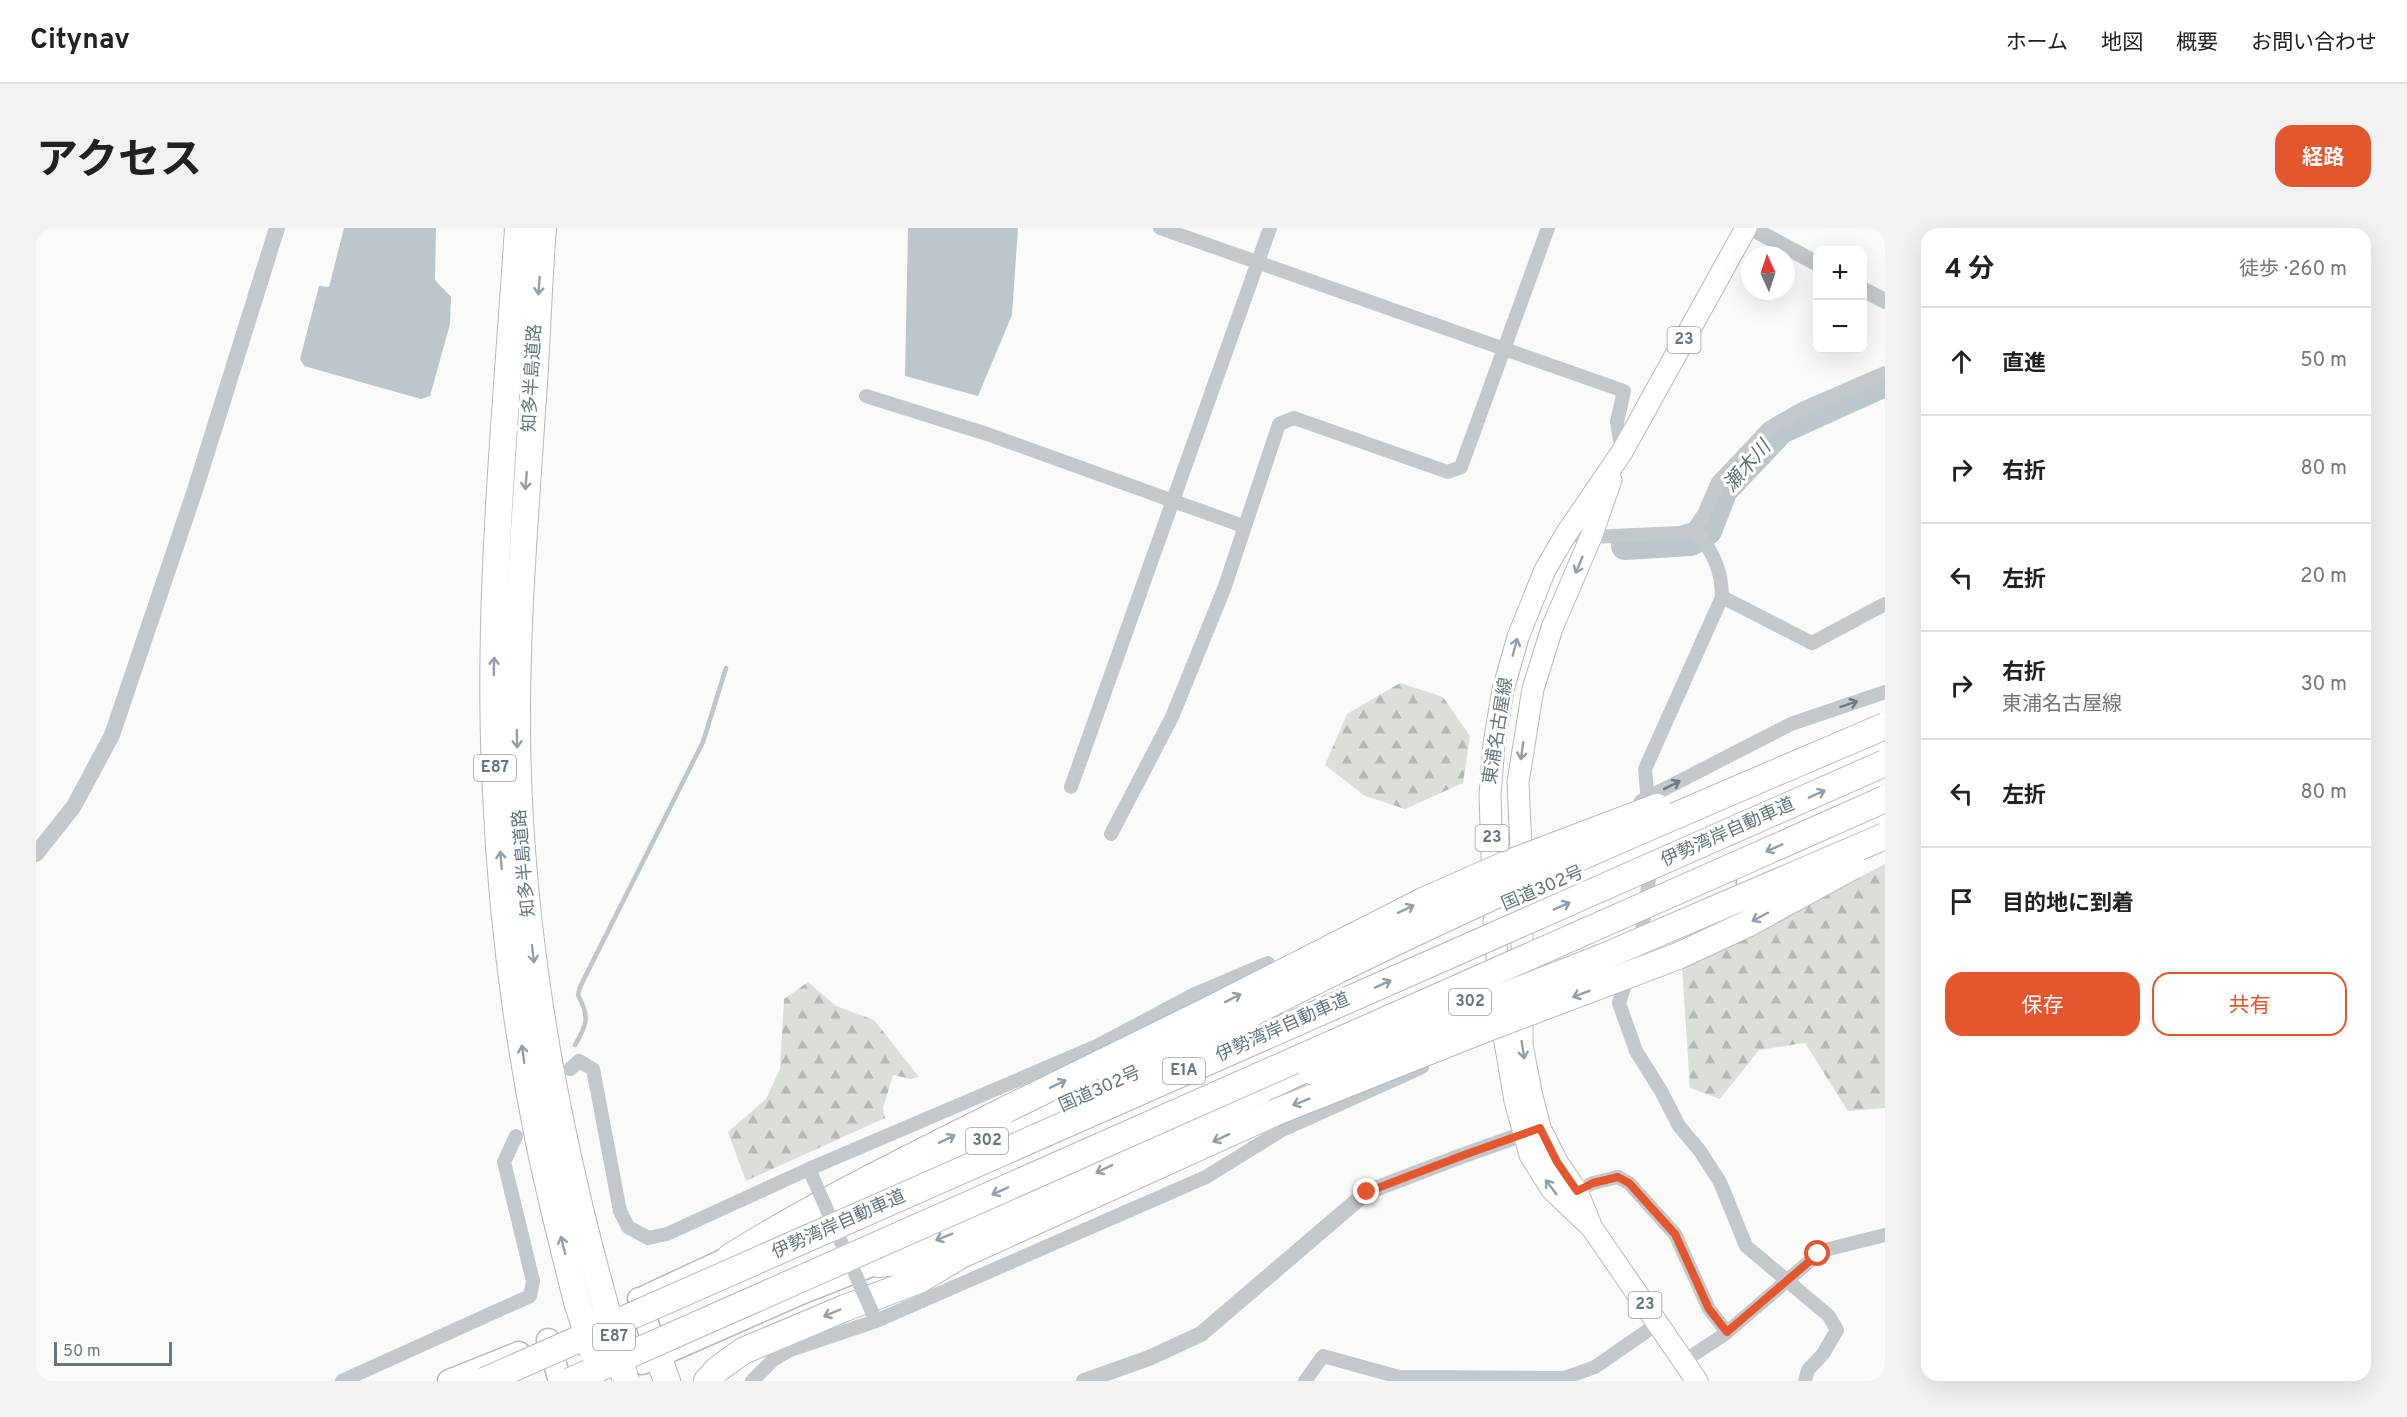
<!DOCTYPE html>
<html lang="ja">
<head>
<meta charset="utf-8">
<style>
  body { margin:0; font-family:Overpass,"Noto Sans JP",sans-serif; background:#f2f2f2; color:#202124 }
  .controls { position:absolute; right:18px; top:18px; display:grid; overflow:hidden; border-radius:12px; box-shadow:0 6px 24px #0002 }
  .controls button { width:54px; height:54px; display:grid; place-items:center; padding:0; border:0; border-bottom:2px solid #e0e0e0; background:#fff; color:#202124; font:30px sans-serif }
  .compass { position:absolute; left:1705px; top:18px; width:54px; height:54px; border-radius:50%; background:#fff; box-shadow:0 6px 24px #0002; rotate:357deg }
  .scale { position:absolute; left:18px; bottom:15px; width:118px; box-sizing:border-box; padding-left:6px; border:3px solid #657683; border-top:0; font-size:16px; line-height:21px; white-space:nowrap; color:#657683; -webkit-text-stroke:4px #fff; paint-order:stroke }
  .stop { position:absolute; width:18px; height:18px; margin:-14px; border:4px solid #e4572e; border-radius:50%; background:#fff }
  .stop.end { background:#e4572e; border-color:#fff; box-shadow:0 2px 6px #0008 }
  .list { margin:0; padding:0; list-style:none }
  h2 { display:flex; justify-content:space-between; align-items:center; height:78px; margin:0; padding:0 24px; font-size:26px }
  h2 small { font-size:20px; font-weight:400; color:#757577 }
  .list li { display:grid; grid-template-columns:39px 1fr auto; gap:18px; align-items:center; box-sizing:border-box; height:108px; padding:0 24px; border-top:2px solid #e0e0e0 }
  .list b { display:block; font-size:22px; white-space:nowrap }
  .list p { margin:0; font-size:20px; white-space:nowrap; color:#757577 }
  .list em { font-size:20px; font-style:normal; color:#757577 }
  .actions { display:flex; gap:12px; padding:18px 24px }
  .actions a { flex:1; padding:14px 0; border:2px solid #e4572e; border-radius:18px; text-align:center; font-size:21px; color:#e4572e }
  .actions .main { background:#e4572e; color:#fff }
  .icon { flex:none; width:33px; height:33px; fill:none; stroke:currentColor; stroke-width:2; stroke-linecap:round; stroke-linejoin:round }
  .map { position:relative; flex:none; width:1849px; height:1153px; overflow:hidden; border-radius:18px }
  header { display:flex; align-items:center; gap:36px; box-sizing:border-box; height:84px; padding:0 30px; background:#fff; border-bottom:2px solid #e0e0e0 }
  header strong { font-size:28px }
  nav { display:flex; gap:33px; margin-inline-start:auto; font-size:21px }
  .intro { display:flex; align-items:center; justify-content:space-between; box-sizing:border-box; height:144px; padding:0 36px }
  h1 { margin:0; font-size:42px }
  .button { padding:15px 27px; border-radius:18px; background:#e4572e; color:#fff; font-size:21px; font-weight:700 }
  main { display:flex; gap:36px; padding:0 36px }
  aside { flex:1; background:#fff; border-radius:18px; box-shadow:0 6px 24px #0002 }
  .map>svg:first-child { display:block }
  .forest { fill:url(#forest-firs) }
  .water { fill:#bbc7cb }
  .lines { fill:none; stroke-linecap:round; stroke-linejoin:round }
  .stream { stroke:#bbc7cb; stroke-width:4.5 }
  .river { stroke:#bbc7cb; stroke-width:28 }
  .primary-casing { stroke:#b5babe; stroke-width:23 }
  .trunk-casing { stroke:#b4b9bd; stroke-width:25 }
  .motorway-casing { stroke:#b4b9bd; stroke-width:28 }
  .minor { stroke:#c3c8cc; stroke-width:14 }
  .tertiary { stroke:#c3c8cc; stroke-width:16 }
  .primary { stroke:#fff; stroke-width:21 }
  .trunk { stroke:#fff; stroke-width:22 }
  .motorway { stroke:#fff; stroke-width:26 }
  .motorway-bridge-casing { stroke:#b4b9bd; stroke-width:28; stroke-linecap:butt }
  .minor-bridge { stroke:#c3c8cc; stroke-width:14 }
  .motorway-bridge { stroke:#fff; stroke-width:26 }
  .oneway { stroke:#939fa8 }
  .oneway2 { stroke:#6a7a87 }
  .route { stroke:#e4572e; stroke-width:8 }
  .labels { text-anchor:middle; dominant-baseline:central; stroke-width:6; stroke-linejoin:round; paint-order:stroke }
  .shield { fill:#fff; stroke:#939fa8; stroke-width:1.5 }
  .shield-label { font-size:16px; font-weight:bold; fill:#657683 }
  .street-label { font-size:18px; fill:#657683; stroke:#fff }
  .water-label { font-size:20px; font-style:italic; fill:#60757c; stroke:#fff }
</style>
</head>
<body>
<header>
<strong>Citynav</strong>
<nav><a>ホーム</a><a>地図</a><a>概要</a><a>お問い合わせ</a></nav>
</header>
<div class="intro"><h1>アクセス</h1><a class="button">経路</a></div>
<main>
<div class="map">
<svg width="1849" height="1153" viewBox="0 0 1849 1153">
  <defs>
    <pattern id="forest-firs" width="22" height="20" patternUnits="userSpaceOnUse" patternTransform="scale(1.5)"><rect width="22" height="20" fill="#dadfd7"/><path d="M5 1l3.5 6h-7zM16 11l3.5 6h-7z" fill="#b4b9b4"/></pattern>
  </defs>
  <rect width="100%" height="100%" fill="#fafaf8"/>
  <g class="forest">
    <polygon points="1364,455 1407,469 1434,508 1427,555 1369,581 1329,568 1289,537 1311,486"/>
    <polygon points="1849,636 1849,880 1812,883 1769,815 1723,822 1684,871 1654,860 1646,740 1751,688"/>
    <polygon points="772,754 800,778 838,792 883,849 875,851 857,847 847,880 849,890 710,953 692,904 730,871 744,841 748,771"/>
  </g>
  <g class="water">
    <polygon points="308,0 400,0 399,52 415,69 414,96 394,168 385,171 268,138 264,131 283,58 293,59"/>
    <polygon points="872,0 982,0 976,87 942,168 869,148"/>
  </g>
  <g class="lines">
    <path class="stream" d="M539,817C551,797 554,789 542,767L544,759L667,514L690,440"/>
    <polyline class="river" points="1589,318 1655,314 1672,303 1688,262 1745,202 1849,155"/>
    <defs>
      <g id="primary">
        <polyline points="1486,643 1482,554 1497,461 1516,400 1555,309 1575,252"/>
        <polyline points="1457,656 1454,567 1458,516 1467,462 1482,409 1509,342 1530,306 1586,224 1710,0"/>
        <polyline points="1486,681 1486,817 1495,864 1504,900 1521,934 1541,963 1554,995"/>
        <polyline points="1458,693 1467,802 1479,873 1494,927 1516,962 1556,1000 1661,1153"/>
      </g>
      <g id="trunk">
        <polyline points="1712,654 1849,589"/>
        <polyline points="1458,682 1849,517"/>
        <polyline points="789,986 1087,851"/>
        <polyline points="609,1069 710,1022"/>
        <polyline points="603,1071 622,1128"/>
        <polyline points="512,1112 524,1153"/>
        <polyline points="606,1135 765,1065 1020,964 1292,832"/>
        <polyline points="413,1153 483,1125"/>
      </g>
      <g id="motorway">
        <path d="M482,0C470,188 450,376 460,565C465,678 479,793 501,904C512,961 527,1017 541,1074"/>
        <path d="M507,0C502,61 501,122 496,183C489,291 480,399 481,507C483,696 516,884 566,1066"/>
        <path d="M694,1029C782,974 876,929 969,882"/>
        <polyline points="842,1036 925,1027 1238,885"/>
        <polyline points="622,1128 631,1153"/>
        <polyline points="671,1153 682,1141 707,1123 809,1080 883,1052 920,1030"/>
      </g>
    </defs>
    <use href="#primary" class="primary-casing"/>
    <use href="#trunk" class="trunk-casing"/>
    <use href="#motorway" class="motorway-casing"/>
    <g class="minor">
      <polyline points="1124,0 1588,163 1581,194 1586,224"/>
      <polyline points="830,168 951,206 1207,298"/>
      <polyline points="1530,306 1555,309 1644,305 1658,301 1668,286 1682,254 1733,200 1764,182 1849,145"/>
      <polyline points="1686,369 1776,415 1849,376"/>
      <polyline points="1035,559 1234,0"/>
      <polyline points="1605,573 1755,496 1849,464"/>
      <path d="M1613,586L1609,541L1686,369C1686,341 1676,322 1658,301"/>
      <polyline points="1075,606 1136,489 1188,361 1243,196 1258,190 1412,244 1425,239 1512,0"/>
      <polyline points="1615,635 1606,704 1583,775 1600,823 1625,863 1643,898 1664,923 1684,954 1710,1018 1793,1088 1801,1102 1787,1126 1772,1142 1769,1153"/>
      <polyline points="534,841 543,833 557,841 584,983 592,999 612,1010 631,1006 773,941 1061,818 1157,767 1232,735"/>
      <polyline points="1541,963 1557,955 1582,949 1593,955 1639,1006 1673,1081 1691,1104"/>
      <polyline points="1648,1133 1689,1106 1782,1026 1793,1021 1849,1007"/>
      <polyline points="306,1153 494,1068 497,1053 468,934 480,908"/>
      <polyline points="716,1153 737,1132 754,1122 840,1093 1170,949 1246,902 1386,839"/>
      <polyline points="1269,1153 1287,1128 1363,1149 1528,1150 1559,1139 1621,1096"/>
    </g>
    <g class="tertiary">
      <polyline points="1715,0 1782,36"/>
      <polyline points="1826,61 1849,73"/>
      <polyline points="0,626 38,578 76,507 159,262 241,0"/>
      <polyline points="1048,1153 1113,1130 1165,1106 1331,964 1428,927 1499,902"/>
    </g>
    <use href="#primary" class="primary"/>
    <use href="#trunk" class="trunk"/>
    <use href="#motorway" class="motorway"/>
    <defs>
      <g id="motorway-bridge">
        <polyline points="1276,843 1567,729 1849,608"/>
        <path d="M1072,860C1143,823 1214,785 1286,750C1470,658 1660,579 1849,498"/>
        <polyline points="969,882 1173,782 1387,673 1473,635 1621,579"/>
        <polyline points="1238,885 1449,801 1642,728 1711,696 1817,638"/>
        <polyline points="566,1066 590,1153"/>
        <polyline points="541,1074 557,1124"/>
        <polyline points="448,1153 1849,535"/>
        <polyline points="534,1153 1849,571"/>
      </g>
    </defs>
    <use href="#motorway-bridge" class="motorway-bridge-casing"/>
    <polyline class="minor-bridge" points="773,941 840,1093"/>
    <use href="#motorway-bridge" class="motorway-bridge"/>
  </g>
  <defs><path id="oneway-shaft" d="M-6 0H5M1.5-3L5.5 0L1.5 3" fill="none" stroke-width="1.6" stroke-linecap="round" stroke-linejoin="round" transform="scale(1.5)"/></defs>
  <g class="oneway">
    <use href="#oneway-shaft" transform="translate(503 58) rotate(94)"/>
    <use href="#oneway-shaft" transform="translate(490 253) rotate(95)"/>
    <use href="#oneway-shaft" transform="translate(1543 337) rotate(113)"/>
    <use href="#oneway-shaft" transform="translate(1479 419) rotate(-75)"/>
    <use href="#oneway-shaft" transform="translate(458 438) rotate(-89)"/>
    <use href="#oneway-shaft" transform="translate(481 511) rotate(89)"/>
    <use href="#oneway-shaft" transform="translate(1486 523) rotate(98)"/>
    <use href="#oneway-shaft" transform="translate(1781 566) rotate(-24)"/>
    <use href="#oneway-shaft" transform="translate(1738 620) rotate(156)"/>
    <use href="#oneway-shaft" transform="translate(465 632) rotate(-95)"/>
    <use href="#oneway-shaft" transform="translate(1526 678) rotate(-24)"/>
    <use href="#oneway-shaft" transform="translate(1370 681) rotate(-26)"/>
    <use href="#oneway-shaft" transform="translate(1724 689) rotate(152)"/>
    <use href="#oneway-shaft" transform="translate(497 726) rotate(83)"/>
    <use href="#oneway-shaft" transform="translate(1347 756) rotate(-24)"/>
    <use href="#oneway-shaft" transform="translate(1545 766) rotate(159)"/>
    <use href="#oneway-shaft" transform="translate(1197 770) rotate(-27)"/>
    <use href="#oneway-shaft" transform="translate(1487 822) rotate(81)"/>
    <use href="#oneway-shaft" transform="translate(487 826) rotate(-98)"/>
    <use href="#oneway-shaft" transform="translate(1022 856) rotate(-26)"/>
    <use href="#oneway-shaft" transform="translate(1265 874) rotate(158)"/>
    <use href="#oneway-shaft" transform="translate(1185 910) rotate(155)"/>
    <use href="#oneway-shaft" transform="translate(911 911) rotate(-26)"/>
    <use href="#oneway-shaft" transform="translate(1068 941) rotate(154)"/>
    <use href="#oneway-shaft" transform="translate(1515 959) rotate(-127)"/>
    <use href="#oneway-shaft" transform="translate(964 963) rotate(156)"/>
    <use href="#oneway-shaft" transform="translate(908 1009) rotate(158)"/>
    <use href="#oneway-shaft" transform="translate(527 1017) rotate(-104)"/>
    <use href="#oneway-shaft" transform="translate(796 1085) rotate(157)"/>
  </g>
  <g class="oneway2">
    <use href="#oneway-shaft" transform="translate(1813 476) rotate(-19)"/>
    <use href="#oneway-shaft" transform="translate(1636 557) rotate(-27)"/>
  </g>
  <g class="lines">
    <polyline class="route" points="1331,964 1428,927 1504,900 1521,934 1541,963 1557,955 1582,949 1593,955 1639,1006 1673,1081 1691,1104 1782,1026"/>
  </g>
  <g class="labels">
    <g class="shield">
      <rect x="1631.5" y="99" width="33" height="26" rx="4.5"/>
      <rect x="438" y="527" width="42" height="26" rx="4.5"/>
      <rect x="1439.5" y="597" width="33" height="26" rx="4.5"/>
      <rect x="1413" y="761" width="42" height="26" rx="4.5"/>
      <rect x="1127" y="830" width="42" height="26" rx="4.5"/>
      <rect x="930" y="900" width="42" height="26" rx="4.5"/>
      <rect x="1592.5" y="1064" width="33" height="26" rx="4.5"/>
      <rect x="557" y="1096" width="42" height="26" rx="4.5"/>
    </g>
    <g class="shield-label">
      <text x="1648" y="112">23</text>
      <text x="459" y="540">E87</text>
      <text x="1456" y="610">23</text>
      <text x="1434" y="774">302</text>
      <text x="1148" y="843">E1A</text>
      <text x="951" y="913">302</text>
      <text x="1609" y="1077">23</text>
      <text x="578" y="1109">E87</text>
    </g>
    <g class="street-label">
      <text transform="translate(497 150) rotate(-87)">知多半島道路</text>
      <text transform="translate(1463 503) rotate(-81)">東浦名古屋線</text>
      <text transform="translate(1692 605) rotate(-24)">伊勢湾岸自動車道</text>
      <text transform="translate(489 635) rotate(-95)">知多半島道路</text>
      <text transform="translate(1507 661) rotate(-23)">国道302号</text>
      <text transform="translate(1247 800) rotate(-24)">伊勢湾岸自動車道</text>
      <text transform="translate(1064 862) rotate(-24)">国道302号</text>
      <text transform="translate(803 997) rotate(-24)">伊勢湾岸自動車道</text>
    </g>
    <g class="water-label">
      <text transform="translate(1712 239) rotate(-49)">瀬木川</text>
    </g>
  </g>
</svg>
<div class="controls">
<button>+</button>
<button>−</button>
</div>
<svg class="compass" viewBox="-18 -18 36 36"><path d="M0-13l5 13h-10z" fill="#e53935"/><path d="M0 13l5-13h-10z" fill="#757577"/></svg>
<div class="scale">50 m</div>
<div class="stop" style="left:1782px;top:1026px"></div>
<div class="stop end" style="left:1331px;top:964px"></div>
</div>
<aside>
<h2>4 分<small>徒歩 · 260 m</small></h2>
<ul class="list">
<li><svg class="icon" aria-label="ahead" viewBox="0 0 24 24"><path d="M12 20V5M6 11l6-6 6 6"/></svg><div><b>直進</b></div><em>50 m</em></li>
<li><svg class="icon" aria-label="right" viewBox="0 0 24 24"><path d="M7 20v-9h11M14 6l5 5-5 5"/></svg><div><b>右折</b></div><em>80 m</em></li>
<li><svg class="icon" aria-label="left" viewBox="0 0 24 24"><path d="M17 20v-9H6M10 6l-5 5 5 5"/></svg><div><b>左折</b></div><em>20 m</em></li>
<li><svg class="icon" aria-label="right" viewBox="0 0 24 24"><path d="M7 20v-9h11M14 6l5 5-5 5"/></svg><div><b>右折</b><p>東浦名古屋線</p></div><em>30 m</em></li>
<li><svg class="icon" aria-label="left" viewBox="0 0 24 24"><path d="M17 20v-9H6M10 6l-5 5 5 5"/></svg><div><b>左折</b></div><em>80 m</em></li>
<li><svg class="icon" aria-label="arrive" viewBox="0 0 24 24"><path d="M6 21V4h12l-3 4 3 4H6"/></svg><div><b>目的地に到着</b></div></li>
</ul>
<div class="actions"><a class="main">保存</a><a>共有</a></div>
</aside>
</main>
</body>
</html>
